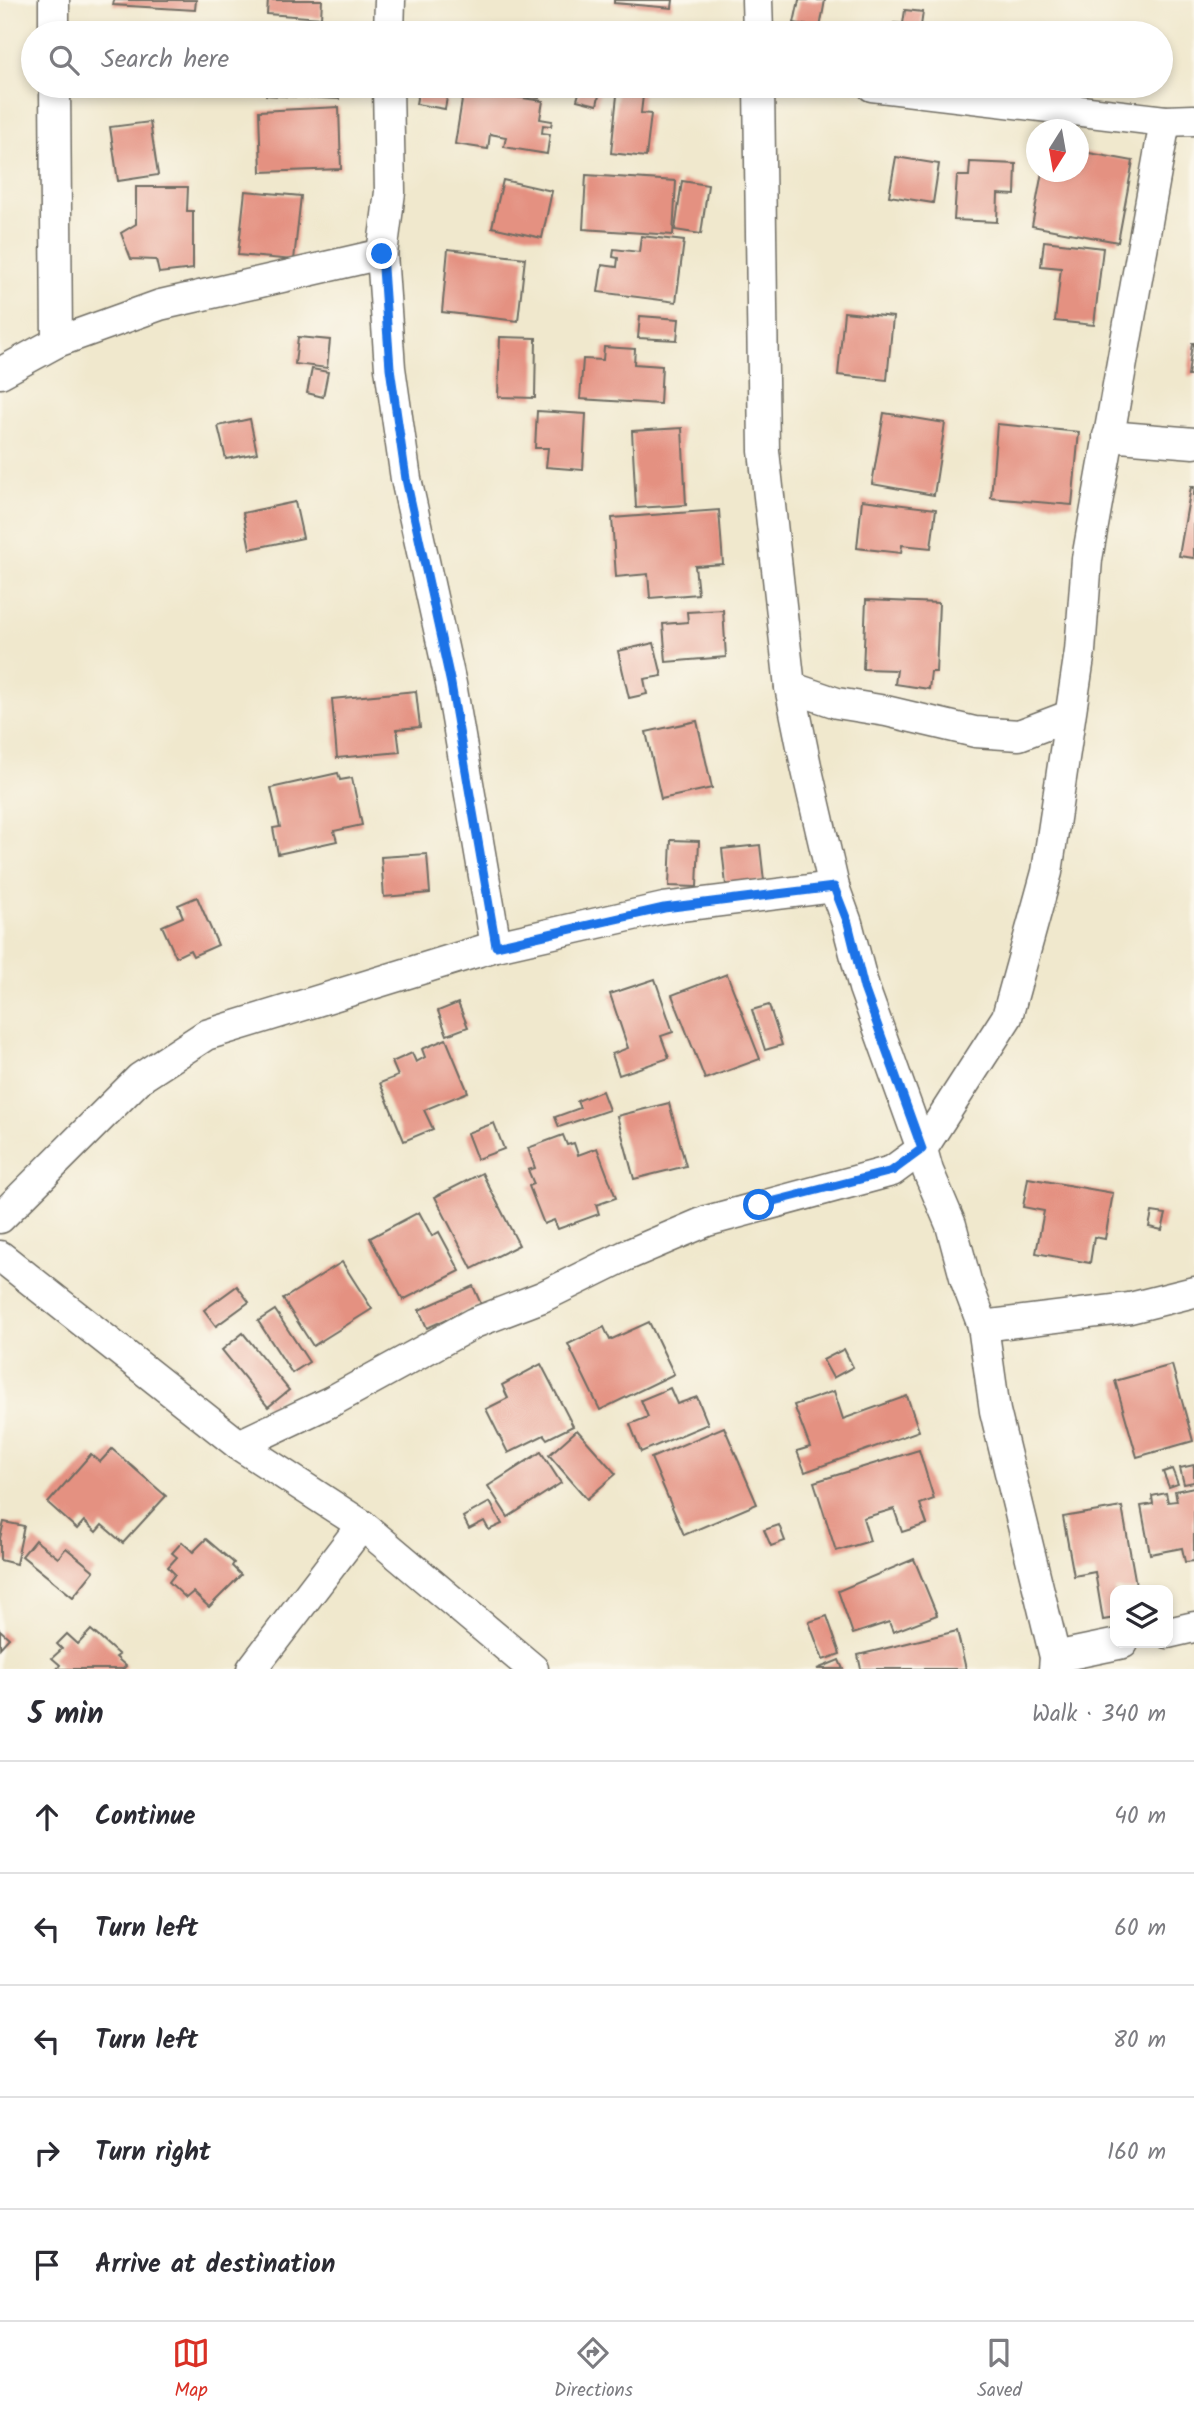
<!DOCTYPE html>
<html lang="en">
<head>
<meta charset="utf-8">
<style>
  body { margin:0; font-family:Kalam,sans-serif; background:#f7f7f7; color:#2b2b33 }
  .controls { position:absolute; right:21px; bottom:21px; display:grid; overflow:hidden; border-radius:14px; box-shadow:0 4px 10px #0003 }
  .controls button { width:63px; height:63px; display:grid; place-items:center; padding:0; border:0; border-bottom:2px solid #e1e1e2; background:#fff; color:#2b2b33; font:35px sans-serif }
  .compass { position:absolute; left:1026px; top:119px; width:63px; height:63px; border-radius:50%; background:#fff; box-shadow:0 4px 10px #0003; rotate:191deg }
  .stop { position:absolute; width:21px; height:21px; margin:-16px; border:5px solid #1a73e8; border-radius:50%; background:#fff }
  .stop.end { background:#1a73e8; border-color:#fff; box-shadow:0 2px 7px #0008 }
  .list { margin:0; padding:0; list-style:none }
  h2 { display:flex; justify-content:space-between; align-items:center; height:91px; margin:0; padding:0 28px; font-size:30px }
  h2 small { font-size:23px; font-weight:400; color:#7c7c81 }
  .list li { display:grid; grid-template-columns:46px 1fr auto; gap:21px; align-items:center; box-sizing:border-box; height:112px; padding:0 28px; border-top:2px solid #e1e1e2 }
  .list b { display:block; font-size:26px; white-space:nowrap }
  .list em { font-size:23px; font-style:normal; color:#7c7c81 }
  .icon { flex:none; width:38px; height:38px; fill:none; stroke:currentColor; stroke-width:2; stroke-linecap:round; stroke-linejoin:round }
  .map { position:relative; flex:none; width:1194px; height:1669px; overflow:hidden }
  .search { position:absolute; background:#fff; box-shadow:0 4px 10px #0003; left:21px; right:21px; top:21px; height:77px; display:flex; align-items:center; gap:18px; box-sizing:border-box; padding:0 24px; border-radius:38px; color:#7c7c81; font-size:26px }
  .sheet { height:651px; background:#fff }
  nav { display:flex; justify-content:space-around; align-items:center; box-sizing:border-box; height:98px; border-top:2px solid #e1e1e2; background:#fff; font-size:19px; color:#7c7c81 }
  nav a { display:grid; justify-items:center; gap:4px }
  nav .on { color:#d93025 }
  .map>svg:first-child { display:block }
  .building { fill:#e49181 }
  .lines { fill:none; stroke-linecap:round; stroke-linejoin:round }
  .street-casing { stroke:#706d64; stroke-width:33 }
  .street { stroke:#fff; stroke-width:30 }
  .route { stroke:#1a73e8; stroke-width:9 }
</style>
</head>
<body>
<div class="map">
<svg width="1194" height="1669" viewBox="0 0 1194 1669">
  <rect width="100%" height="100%" fill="#fbf7ec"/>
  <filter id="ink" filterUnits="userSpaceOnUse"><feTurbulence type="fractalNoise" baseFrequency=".0143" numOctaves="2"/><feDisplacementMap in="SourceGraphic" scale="14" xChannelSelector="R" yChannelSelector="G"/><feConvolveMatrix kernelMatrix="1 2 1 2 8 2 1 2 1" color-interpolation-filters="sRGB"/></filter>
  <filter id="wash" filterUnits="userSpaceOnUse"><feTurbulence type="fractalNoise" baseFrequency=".00686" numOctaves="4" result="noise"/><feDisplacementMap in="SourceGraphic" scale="28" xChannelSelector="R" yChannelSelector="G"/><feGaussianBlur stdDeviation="1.57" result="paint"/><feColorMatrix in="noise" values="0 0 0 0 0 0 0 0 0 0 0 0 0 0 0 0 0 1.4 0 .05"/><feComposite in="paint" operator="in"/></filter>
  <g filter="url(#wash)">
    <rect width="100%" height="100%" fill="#f0e8cd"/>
    <g id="blocks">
      <g class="building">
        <polygon points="114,0 196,0 195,10 113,5"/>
        <polygon points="268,0 322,0 321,18 267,14"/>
        <polygon points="614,0 673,0 672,8 614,3"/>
        <polygon points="799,0 825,0 820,28 794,23"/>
        <polygon points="905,10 923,12 920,33 892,33 894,23 903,24"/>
        <polygon points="91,24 135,29 134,33 90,33"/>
        <polygon points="269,29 304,31 304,33 269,33"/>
        <polygon points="266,86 340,86 339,99 266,95"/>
        <polygon points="419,86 449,86 445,109 416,104"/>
        <polygon points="481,86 516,89 515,97 543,101 540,119 552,121 551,126 543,125 542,133 550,134 547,154 504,147 506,137 490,134 488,149 455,144 463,94 480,96"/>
        <polygon points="511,86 541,86 539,98 518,96 519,88"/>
        <polygon points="581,86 601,86 597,105 577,100"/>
        <polygon points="618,86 644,87 641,113 651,114 646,157 611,153"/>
        <polygon points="339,107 341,169 261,172 259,111"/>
        <polygon points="150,122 158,175 118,181 110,127"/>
        <polygon points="1078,151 1133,161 1118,242 1032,226 1042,172 1078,172"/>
        <polygon points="896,157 939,164 933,203 889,196"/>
        <polygon points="970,162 1016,164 1015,195 998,194 997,222 954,220 957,176 969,176"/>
        <polygon points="586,175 676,181 673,235 583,229"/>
        <polygon points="503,180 552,191 542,238 492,227"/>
        <polygon points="682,181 708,185 701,234 675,230"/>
        <polygon points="136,187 188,187 187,211 193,211 193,269 159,273 156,260 131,259 121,233 136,224"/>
        <polygon points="245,191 301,196 294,260 238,255"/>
        <polygon points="641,236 684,241 676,302 598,292 602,265 617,267 618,258 613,257 614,249 639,252"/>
        <polygon points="1044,241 1103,248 1094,325 1055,321 1061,268 1041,266"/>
        <polygon points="448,249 525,258 518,321 442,312"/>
        <polygon points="844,312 893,317 887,380 838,375"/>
        <polygon points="640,316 679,319 677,340 638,338"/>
        <polygon points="298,337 330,340 327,368 295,364"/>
        <polygon points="500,337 536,338 535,398 498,397"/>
        <polygon points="1192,343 1194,343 1194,376 1188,376"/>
        <polygon points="604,347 635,349 634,364 662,366 660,404 580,399 583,359 603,360"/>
        <polygon points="312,369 328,372 323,397 307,393"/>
        <polygon points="537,411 586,414 583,470 546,467 548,448 535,448"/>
        <polygon points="884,413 945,423 934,495 872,484"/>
        <polygon points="250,419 257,453 226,459 218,426"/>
        <polygon points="997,424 1079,432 1072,505 991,498"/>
        <polygon points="682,428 686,505 636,508 632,431"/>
        <polygon points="1191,487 1194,487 1194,558 1179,556"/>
        <polygon points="862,500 936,509 931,548 902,545 901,553 857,548"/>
        <polygon points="295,502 303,538 250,549 243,513"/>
        <polygon points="719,510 723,564 695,566 698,594 650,598 648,574 616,577 612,518"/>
        <polygon points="866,600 939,603 936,672 931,672 929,689 895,684 897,670 863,669"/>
        <polygon points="723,610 726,657 666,662 663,624 688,622 687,612"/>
        <polygon points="654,643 662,676 644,679 647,694 629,698 618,651"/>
        <polygon points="416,691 420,727 397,729 400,752 337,758 332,699"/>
        <polygon points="697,721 712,788 661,799 646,732"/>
        <polygon points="338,773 340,780 352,778 362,825 334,831 337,841 278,854 273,828 280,827 271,788"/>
        <polygon points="671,840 699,841 697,887 669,886"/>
        <polygon points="760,845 764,881 726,885 722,849"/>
        <polygon points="427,854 430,893 384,897 381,857"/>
        <polygon points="197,897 218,945 193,956 190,950 176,957 162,926 183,917 178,905"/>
        <polygon points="727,974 760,1059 705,1079 672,995"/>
        <polygon points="655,979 673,1032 661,1036 669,1058 619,1075 612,1054 628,1048 610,994"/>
        <polygon points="458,1003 468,1027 447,1035 438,1011"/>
        <polygon points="769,1005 782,1045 765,1050 752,1010"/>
        <polygon points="446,1039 468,1092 424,1110 433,1129 404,1141 380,1083 398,1076 392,1062 412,1053 416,1062 425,1057 422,1049"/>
        <polygon points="602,1091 609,1110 559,1127 555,1117 580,1108 577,1101"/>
        <polygon points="669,1103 686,1166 634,1179 617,1116"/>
        <polygon points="494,1123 504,1149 477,1159 467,1133"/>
        <polygon points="563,1135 567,1145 574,1143 578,1155 597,1148 616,1198 596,1205 599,1214 558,1229 554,1220 544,1224 529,1186 534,1184 528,1170 535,1168 528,1148"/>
        <polygon points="482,1173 519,1245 472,1269 435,1197"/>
        <polygon points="1028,1178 1113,1193 1105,1239 1094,1237 1090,1263 1036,1253 1044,1211 1023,1207"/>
        <polygon points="419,1212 432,1236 439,1232 460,1271 403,1300 370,1238"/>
        <polygon points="1152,1212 1166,1214 1162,1230 1149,1227"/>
        <polygon points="342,1262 372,1309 313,1346 283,1299"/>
        <polygon points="237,1286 249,1302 216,1326 204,1310"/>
        <polygon points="473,1286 481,1304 427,1328 419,1310"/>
        <polygon points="275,1310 309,1362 292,1373 258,1321"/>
        <polygon points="649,1322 674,1374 600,1410 568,1344 604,1327 610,1340"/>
        <polygon points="243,1333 289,1390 268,1407 222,1350"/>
        <polygon points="844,1349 853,1367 833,1378 823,1360"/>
        <polygon points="541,1364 573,1426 547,1439 544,1435 508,1453 486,1409 508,1398 502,1385"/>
        <polygon points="1172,1365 1193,1441 1137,1457 1115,1381"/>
        <polygon points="670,1388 677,1404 697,1397 708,1424 641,1452 630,1424 648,1417 641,1400"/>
        <polygon points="834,1391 843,1419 907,1396 919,1431 805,1472 797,1451 810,1447 794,1405"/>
        <polygon points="724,1427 757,1504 684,1535 651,1458"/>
        <polygon points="577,1430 616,1474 587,1499 549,1455"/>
        <polygon points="112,1449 166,1496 123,1543 102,1525 96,1532 84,1521 77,1529 48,1503 91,1454 100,1462"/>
        <polygon points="919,1450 934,1499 920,1504 927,1524 902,1532 894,1509 863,1518 870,1541 836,1551 814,1482"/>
        <polygon points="541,1452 561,1483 508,1517 488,1486"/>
        <polygon points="1194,1465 1194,1482 1184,1484 1180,1468"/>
        <polygon points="1172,1469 1178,1484 1169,1487 1163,1472"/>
        <polygon points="1194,1487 1194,1561 1185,1562 1182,1548 1150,1554 1141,1506 1153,1504 1152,1496 1166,1493 1168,1502 1177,1501 1175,1491"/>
        <polygon points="490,1502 502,1524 489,1530 484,1521 469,1529 463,1517"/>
        <polygon points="1122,1507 1137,1590 1115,1590 1115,1618 1103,1620 1095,1572 1074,1576 1063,1517"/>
        <polygon points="4,1522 24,1526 16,1564 0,1560 0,1538"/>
        <polygon points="779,1525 785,1541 771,1546 764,1530"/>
        <polygon points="206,1539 234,1563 232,1566 241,1575 209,1607 193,1592 186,1598 169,1582 175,1574 168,1567 177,1557 172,1553 182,1542 193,1552"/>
        <polygon points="35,1540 58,1558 66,1548 94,1571 73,1597 22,1556"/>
        <polygon points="914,1559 937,1615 893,1632 889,1622 853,1634 838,1591"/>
        <polygon points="827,1616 840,1654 823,1660 809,1622"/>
        <polygon points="0,1630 9,1638 0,1648"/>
        <polygon points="91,1630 119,1655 116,1657 126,1666 123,1669 57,1669 60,1665 52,1658 62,1649 57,1644 67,1634 78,1644"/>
        <polygon points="957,1631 966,1669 861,1669 858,1655"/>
        <polygon points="839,1660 843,1669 817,1669"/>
      </g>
    </g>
  </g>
  <g filter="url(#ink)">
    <use href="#blocks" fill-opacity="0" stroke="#706d64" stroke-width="2"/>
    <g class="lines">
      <defs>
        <g id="street">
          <polyline points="54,0 54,33"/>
          <polyline points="757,0 758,33"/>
          <polyline points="389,33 390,0"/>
          <polyline points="55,86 57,342"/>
          <polyline points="388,86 390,192 382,254 390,368 406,479 451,684 496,946"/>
          <polyline points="759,86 764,451 790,687 806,766 834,887 847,923 864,988 922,1149 928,1171 951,1225 966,1281 983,1326 995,1411 1055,1657 1054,1669"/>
          <polyline points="872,86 1165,121 1194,120"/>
          <polyline points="0,373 57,342 160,305 382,254"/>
          <polyline points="1108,436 1194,443"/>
          <polyline points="790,687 837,703 886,711 975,732 1019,735 1069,716"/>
          <polyline points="0,1218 140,1078 206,1035 496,946 664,908 834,887"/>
          <polyline points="0,1256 239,1445 362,1525 533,1669"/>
          <polyline points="983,1326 1130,1308 1194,1292"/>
          <polyline points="239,1445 332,1401 474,1323 542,1297 625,1256 707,1221 892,1171 922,1149 1007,1017 1047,872 1080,651 1087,559 1165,121"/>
          <polyline points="1168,1633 1194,1627"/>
          <polyline points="1055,1657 1123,1643"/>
          <polyline points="252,1669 362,1525"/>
        </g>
      </defs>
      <use href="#street" class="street-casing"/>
      <use href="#street" class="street"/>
    </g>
  </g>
  <g class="lines" filter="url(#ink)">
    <polyline class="route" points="382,254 390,368 406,479 451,684 496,946 664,908 834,887 848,923 864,988 922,1149 892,1171 759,1205"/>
  </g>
</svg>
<div class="controls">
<button><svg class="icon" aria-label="layers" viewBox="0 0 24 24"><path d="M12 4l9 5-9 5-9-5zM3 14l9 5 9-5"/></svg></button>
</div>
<svg class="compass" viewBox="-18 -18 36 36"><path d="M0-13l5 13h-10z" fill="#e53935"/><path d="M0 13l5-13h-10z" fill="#7c7c81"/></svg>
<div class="stop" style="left:759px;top:1205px"></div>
<div class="stop end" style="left:382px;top:254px"></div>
<div class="search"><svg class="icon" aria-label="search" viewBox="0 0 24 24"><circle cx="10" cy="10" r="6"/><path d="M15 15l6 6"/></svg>Search here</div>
</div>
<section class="sheet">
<h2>5 min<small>Walk · 340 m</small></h2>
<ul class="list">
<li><svg class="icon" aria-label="ahead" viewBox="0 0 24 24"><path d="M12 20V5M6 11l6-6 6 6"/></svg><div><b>Continue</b></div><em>40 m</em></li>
<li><svg class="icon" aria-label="left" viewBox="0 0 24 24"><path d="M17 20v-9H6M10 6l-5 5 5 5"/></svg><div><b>Turn left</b></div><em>60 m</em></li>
<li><svg class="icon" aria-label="left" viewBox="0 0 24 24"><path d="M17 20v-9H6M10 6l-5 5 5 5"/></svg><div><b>Turn left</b></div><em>80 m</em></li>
<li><svg class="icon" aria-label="right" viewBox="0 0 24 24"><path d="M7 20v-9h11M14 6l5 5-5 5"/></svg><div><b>Turn right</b></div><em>160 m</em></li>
<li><svg class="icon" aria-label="arrive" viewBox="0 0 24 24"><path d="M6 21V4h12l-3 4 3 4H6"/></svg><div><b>Arrive at destination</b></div></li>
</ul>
</section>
<nav>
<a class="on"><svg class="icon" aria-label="map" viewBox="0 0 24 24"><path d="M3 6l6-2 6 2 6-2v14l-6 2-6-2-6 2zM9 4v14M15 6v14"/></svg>Map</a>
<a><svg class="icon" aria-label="directions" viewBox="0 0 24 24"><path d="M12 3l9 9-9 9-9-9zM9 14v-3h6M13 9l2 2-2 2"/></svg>Directions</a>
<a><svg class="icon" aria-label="saved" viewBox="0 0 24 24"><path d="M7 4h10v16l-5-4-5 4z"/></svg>Saved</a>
</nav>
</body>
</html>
